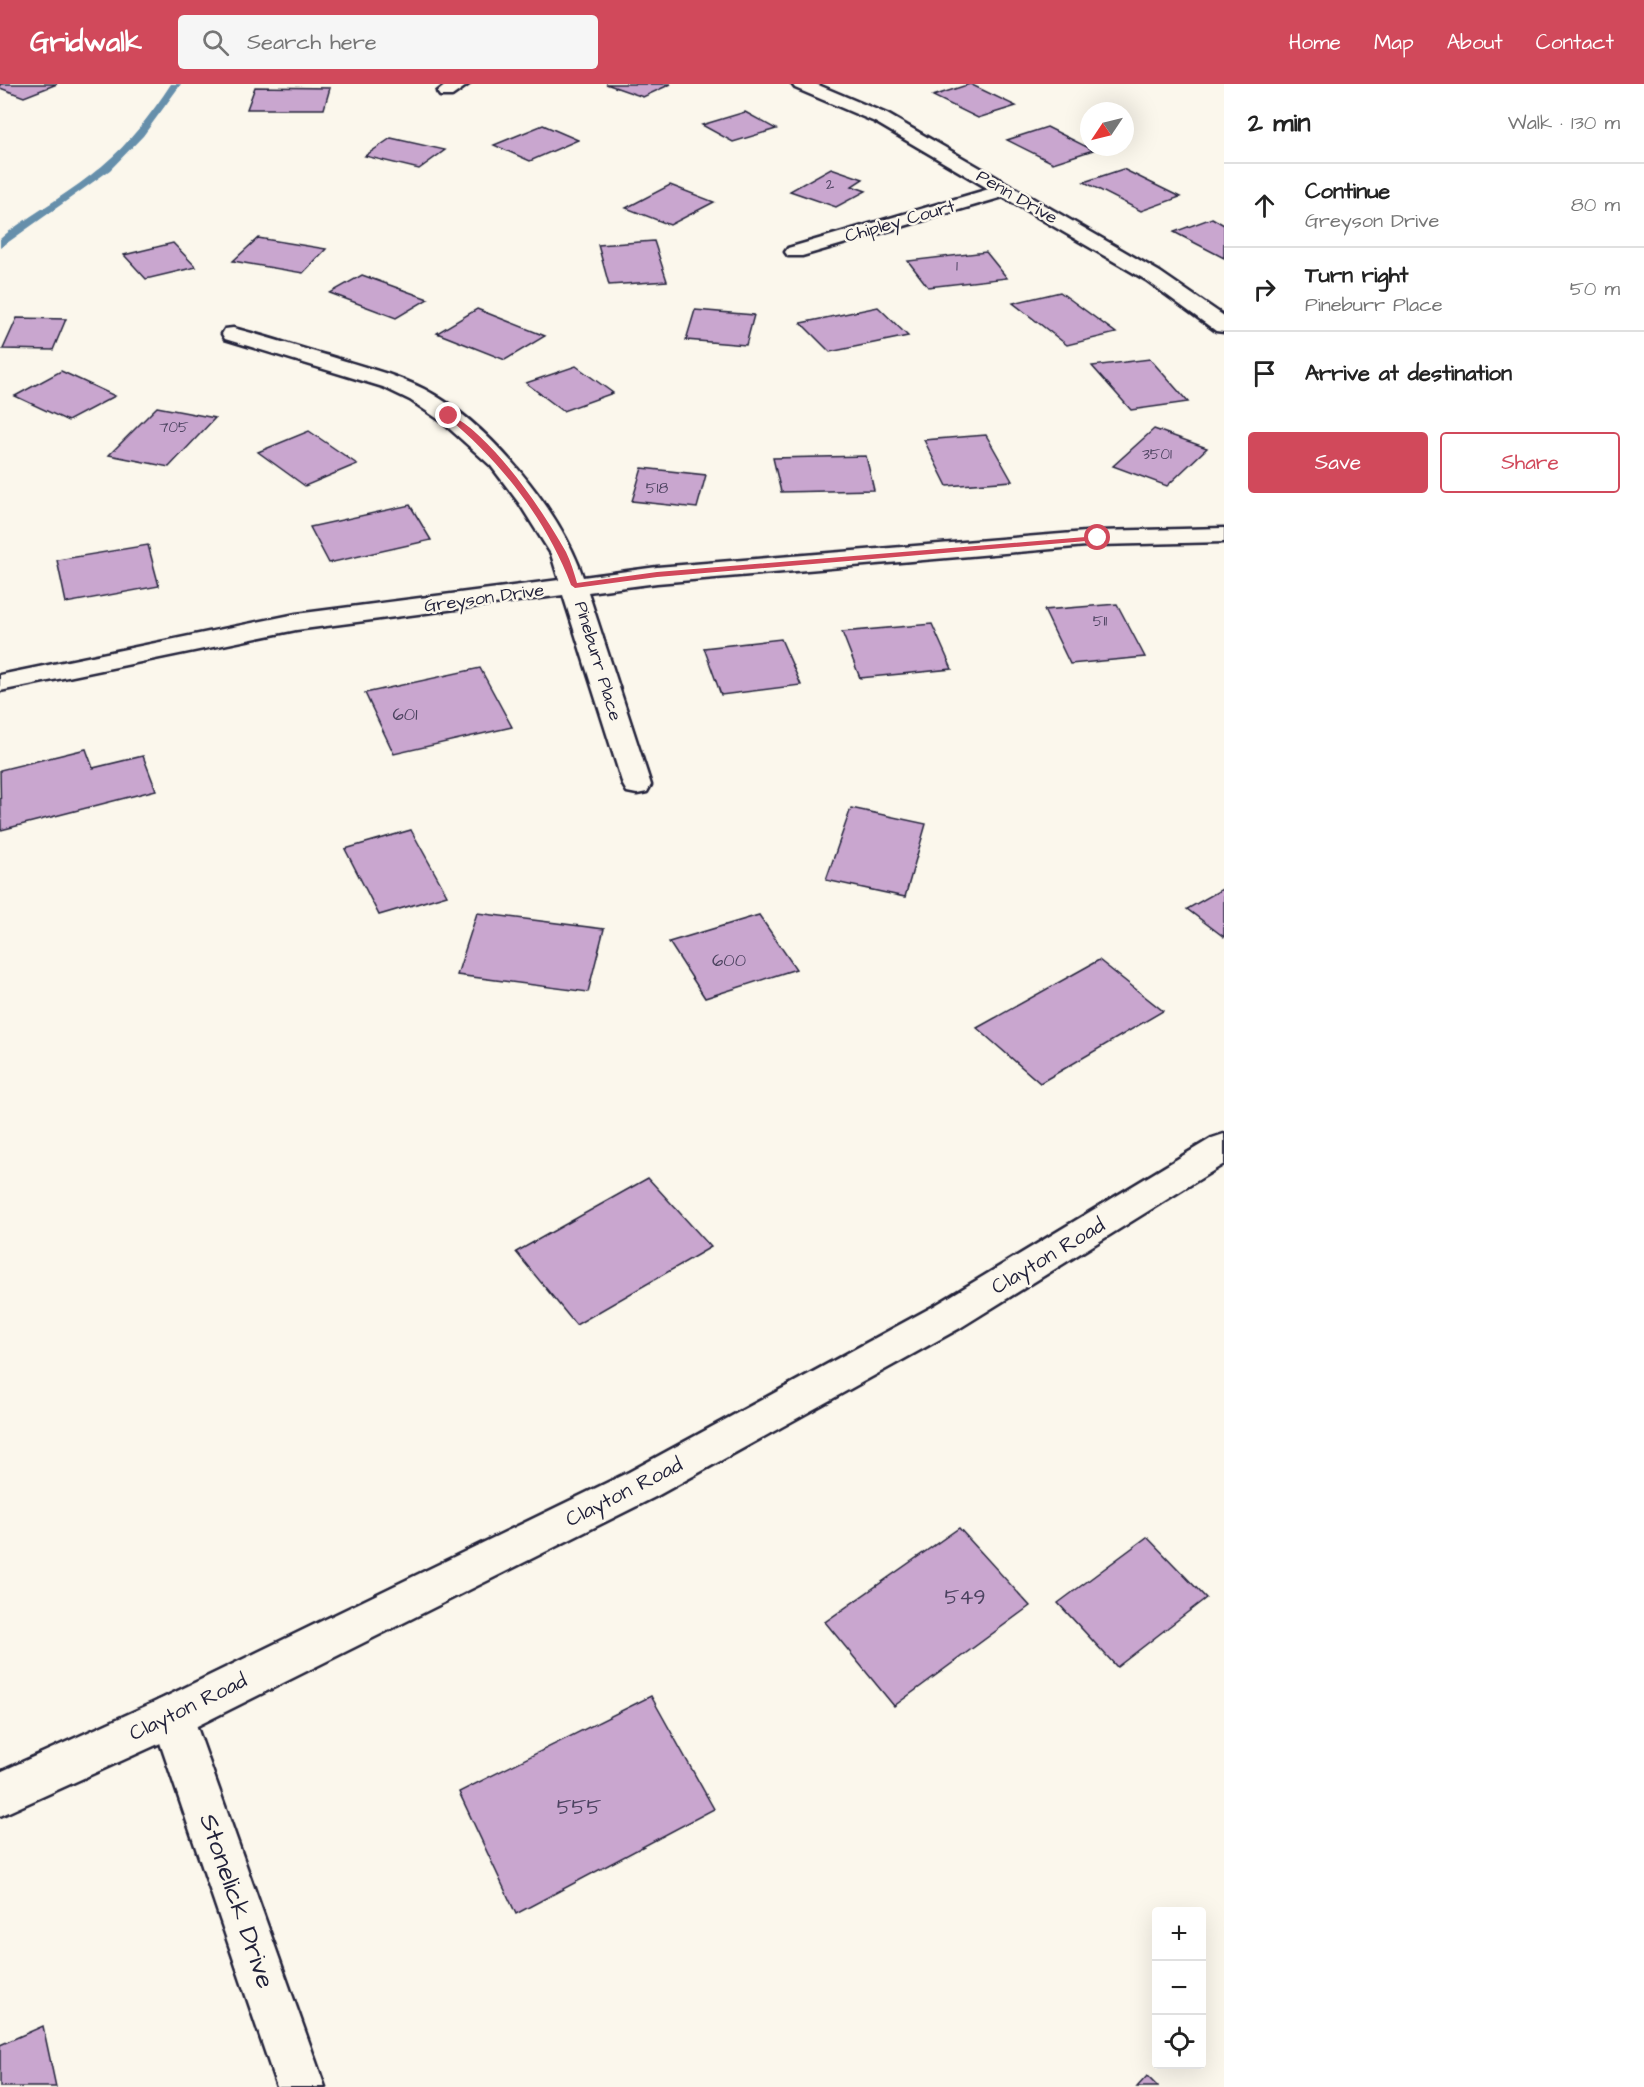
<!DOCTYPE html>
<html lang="en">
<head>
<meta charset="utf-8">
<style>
  body { margin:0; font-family:"Architects Daughter",sans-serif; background:#f6f6f6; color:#222 }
  .controls { position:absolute; right:18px; bottom:18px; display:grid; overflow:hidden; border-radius:6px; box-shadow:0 6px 24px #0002 }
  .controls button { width:54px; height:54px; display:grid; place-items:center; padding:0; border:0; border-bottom:2px solid #e0e0e0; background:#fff; color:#222; font:30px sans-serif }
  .compass { position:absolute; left:1080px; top:18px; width:54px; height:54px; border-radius:50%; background:#fff; box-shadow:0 6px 24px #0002; rotate:235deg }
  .stop { position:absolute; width:18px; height:18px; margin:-14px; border:4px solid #d1495b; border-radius:50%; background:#fff }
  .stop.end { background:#d1495b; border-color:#fff; box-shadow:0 2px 6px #0008 }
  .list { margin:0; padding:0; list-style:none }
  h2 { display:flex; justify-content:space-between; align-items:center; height:78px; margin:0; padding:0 24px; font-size:26px }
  h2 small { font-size:20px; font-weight:400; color:#767676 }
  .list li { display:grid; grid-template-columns:39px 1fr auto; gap:18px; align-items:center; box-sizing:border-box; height:84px; padding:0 24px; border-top:2px solid #e0e0e0 }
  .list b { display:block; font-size:22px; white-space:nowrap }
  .list p { margin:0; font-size:20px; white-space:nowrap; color:#767676 }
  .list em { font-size:20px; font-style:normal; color:#767676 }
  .actions { display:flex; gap:12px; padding:18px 24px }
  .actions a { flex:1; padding:14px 0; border:2px solid #d1495b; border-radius:6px; text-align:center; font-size:21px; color:#d1495b }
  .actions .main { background:#d1495b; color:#fff }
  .icon { flex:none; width:33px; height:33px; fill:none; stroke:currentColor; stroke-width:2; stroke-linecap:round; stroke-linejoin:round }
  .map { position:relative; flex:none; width:1224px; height:2003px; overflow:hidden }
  header { display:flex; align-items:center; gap:36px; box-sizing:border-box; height:84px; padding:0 30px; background:#d1495b; color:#fff }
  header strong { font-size:28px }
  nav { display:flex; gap:33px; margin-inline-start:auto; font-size:21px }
  .search { width:420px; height:54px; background:#f6f6f6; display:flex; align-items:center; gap:15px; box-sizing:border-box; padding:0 21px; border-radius:6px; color:#767676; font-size:22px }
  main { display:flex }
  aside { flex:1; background:#fff }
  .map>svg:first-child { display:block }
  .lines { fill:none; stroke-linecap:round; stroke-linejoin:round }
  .stream { fill:#668fab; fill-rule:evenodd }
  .building { fill:#c9a6cf; stroke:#22223b; stroke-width:1.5 }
  .minor-casing { stroke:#22223b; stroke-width:5 }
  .tertiary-casing { stroke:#22223b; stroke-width:5 }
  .minor { fill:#fbf7ec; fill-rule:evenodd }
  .tertiary { fill:#fbf7ec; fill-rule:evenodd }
  .route { fill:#d1495b }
  .labels { text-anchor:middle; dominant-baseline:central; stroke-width:5; stroke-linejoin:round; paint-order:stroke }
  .far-number-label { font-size:15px; fill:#4c4360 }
  .far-street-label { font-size:18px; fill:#22223b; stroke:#fbf7ec }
  .number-label { font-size:18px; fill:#4c4360 }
  .street-label { font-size:21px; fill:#22223b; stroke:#fbf7ec }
  .near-number-label { font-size:21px; fill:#4c4360 }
  .near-street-label { font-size:26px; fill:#22223b; stroke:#fbf7ec }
</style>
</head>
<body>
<header>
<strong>Gridwalk</strong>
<div class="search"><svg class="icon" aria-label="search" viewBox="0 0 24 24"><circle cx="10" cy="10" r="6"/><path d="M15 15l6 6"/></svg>Search here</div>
<nav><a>Home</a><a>Map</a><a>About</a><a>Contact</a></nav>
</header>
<main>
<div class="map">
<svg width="1224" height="2003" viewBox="0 0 1224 2003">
  <rect width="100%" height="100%" fill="#fbf7ec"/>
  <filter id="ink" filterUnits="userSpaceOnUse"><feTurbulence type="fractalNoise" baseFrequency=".0167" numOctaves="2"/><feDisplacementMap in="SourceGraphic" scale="12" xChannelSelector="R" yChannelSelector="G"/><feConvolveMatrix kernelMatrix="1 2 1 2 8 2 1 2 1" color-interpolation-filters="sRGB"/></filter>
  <g filter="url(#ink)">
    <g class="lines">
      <path class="stream" d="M171,0H181L143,52L110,86L0,164V155L7,149C38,126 73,107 102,82C130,59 151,30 171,0Z"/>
    </g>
    <g class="building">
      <polygon points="0,0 57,0 24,13 0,4"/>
      <polygon points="606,0 671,0 643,13"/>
      <polygon points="970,0 1016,22 978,34 933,12"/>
      <polygon points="255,3 330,4 324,25 247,25"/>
      <polygon points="745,28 776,45 733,58 702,41"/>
      <polygon points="543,41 578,56 530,77 494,61"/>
      <polygon points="1047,43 1093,66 1053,79 1007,56"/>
      <polygon points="391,54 445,66 419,85 365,72"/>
      <polygon points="831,84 863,95 852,102 866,107 836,123 790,107"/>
      <polygon points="1123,85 1180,113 1141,127 1084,98"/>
      <polygon points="670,101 714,118 670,141 626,124"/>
      <polygon points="1212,134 1224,141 1224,174 1174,148"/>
      <polygon points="258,154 326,165 303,189 233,177"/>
      <polygon points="654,157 667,197 609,201 598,161"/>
      <polygon points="173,159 196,183 146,195 124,171"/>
      <polygon points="986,168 1007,194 928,203 908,177"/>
      <polygon points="362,191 428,215 396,234 330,209"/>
      <polygon points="1060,208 1116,249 1067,261 1013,219"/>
      <polygon points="878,223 908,252 830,268 801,239"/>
      <polygon points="477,225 545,252 505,276 437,249"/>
      <polygon points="695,226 754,231 746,261 686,256"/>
      <polygon points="17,234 66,235 53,266 3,265"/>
      <polygon points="1150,275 1188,318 1131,326 1092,282"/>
      <polygon points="576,282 613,309 563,327 526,299"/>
      <polygon points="61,287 115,312 68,337 15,312"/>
      <polygon points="157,323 215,334 169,383 109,371"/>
      <polygon points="1154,345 1207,364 1167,402 1113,382"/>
      <polygon points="309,347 357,380 305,402 258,368"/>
      <polygon points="986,351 1012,397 947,402 924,356"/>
      <polygon points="866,372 874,406 781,408 773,374"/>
      <polygon points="642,384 706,391 697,424 632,417"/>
      <polygon points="410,421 431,456 329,479 310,443"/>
      <polygon points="148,461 159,502 66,519 57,476"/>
      <polygon points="1117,520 1145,573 1070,580 1044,526"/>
      <polygon points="932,540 952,585 860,594 842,548"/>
      <polygon points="781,555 801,601 721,611 704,564"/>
      <polygon points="480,584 512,643 394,670 365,609"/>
      <polygon points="86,665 93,684 143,672 156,706 1,746 0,686"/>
      <polygon points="851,724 926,740 905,813 826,796"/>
      <polygon points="411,746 447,811 379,831 345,765"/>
      <polygon points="1224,804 1224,853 1187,825"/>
      <polygon points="477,829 604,845 588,908 457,891"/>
      <polygon points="759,831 796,885 705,914 669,858"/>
      <polygon points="1099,876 1163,927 1040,999 977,944"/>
      <polygon points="648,1094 711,1163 576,1241 516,1168"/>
      <polygon points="959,1444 1030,1522 894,1622 825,1538"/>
      <polygon points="1147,1453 1206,1514 1117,1583 1058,1519"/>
      <polygon points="651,1612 714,1725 516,1830 459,1708"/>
      <polygon points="43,1942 56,2003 0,2003 0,1961"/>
      <polygon points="1147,1992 1158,2003 1137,2003"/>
    </g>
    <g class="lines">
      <defs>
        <g id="minor">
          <polygon points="447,0 469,0 452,12 440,12 437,8"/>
          <polygon points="792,0 816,0 887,30 1160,188 1224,232 1224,248 1216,247 1146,196 1003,113 802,172 788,172 785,168 788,164 989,105 875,38 795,4"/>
          <path d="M233,244C265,252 297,263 329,272C361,282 394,290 424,305C487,338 561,426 583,493L657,483L1098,447L1224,444V458L1098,461L657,499L588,508L651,701L647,708L637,710L627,708L623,701L563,511L296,546L0,607V591L296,530L559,496L551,470L519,419L491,382L441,337L410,316L383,303L225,255L222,250L225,245Z"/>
          <polygon points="172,1611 187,1617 193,1632 325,2003 277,2003 151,1632 157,1617"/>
        </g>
        <polygon id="tertiary" points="1224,1050 1224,1080 960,1244 657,1412 187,1647 0,1732 0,1688 157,1617 629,1388 934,1222 1212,1054"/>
      </defs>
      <use href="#minor" class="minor-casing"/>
      <use href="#tertiary" class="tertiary-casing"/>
      <use href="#minor" class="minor"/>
      <use href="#tertiary" class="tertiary"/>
    </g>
  </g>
  <path class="route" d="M449,330C492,351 543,427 566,468C571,478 574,489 577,499L657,488L1098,452L1101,454L1098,456L657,493L575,504L571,501C546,435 501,378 447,333Z"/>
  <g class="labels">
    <g class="far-number-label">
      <text x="830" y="100">2</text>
      <text x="957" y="182">1</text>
      <text x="174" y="343">705</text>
      <text x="1157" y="370">3501</text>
      <text x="657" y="404">518</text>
      <text x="1100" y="537">511</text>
    </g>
    <g class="far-street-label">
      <text transform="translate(1017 113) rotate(30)">Penn Drive</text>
      <text transform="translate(900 137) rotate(-16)">Chipley Court</text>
      <text transform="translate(484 514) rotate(-8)">Greyson Drive</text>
      <text transform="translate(598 577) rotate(73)">Pineburr Place</text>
    </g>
    <g class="number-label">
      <text x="405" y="630">601</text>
      <text x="729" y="876">600</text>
    </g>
    <g class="street-label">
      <text transform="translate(1048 1172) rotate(-31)">Clayton Road</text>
      <text transform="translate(624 1408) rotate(-27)">Clayton Road</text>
      <text transform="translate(188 1623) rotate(-26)">Clayton Road</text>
    </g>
    <g class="near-number-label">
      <text x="965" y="1513">549</text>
      <text x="579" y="1723">555</text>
    </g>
    <g class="near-street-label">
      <text transform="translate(237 1817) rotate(71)">Stonelick Drive</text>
    </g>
  </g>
</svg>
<div class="controls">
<button>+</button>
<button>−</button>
<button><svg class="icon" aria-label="locate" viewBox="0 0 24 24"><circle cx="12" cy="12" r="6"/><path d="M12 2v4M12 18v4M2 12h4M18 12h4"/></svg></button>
</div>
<svg class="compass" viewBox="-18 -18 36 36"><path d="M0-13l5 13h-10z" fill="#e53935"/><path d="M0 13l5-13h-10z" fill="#767676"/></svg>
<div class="stop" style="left:1098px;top:454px"></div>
<div class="stop end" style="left:449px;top:332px"></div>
</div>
<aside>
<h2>2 min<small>Walk · 130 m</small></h2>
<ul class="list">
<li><svg class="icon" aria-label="ahead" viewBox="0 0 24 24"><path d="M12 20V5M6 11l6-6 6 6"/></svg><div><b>Continue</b><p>Greyson Drive</p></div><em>80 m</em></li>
<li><svg class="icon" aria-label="right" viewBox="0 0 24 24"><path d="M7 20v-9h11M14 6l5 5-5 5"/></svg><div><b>Turn right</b><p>Pineburr Place</p></div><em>50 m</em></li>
<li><svg class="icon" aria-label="arrive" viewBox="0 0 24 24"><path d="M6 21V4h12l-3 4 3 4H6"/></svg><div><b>Arrive at destination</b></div></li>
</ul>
<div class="actions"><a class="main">Save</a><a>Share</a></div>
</aside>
</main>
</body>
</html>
